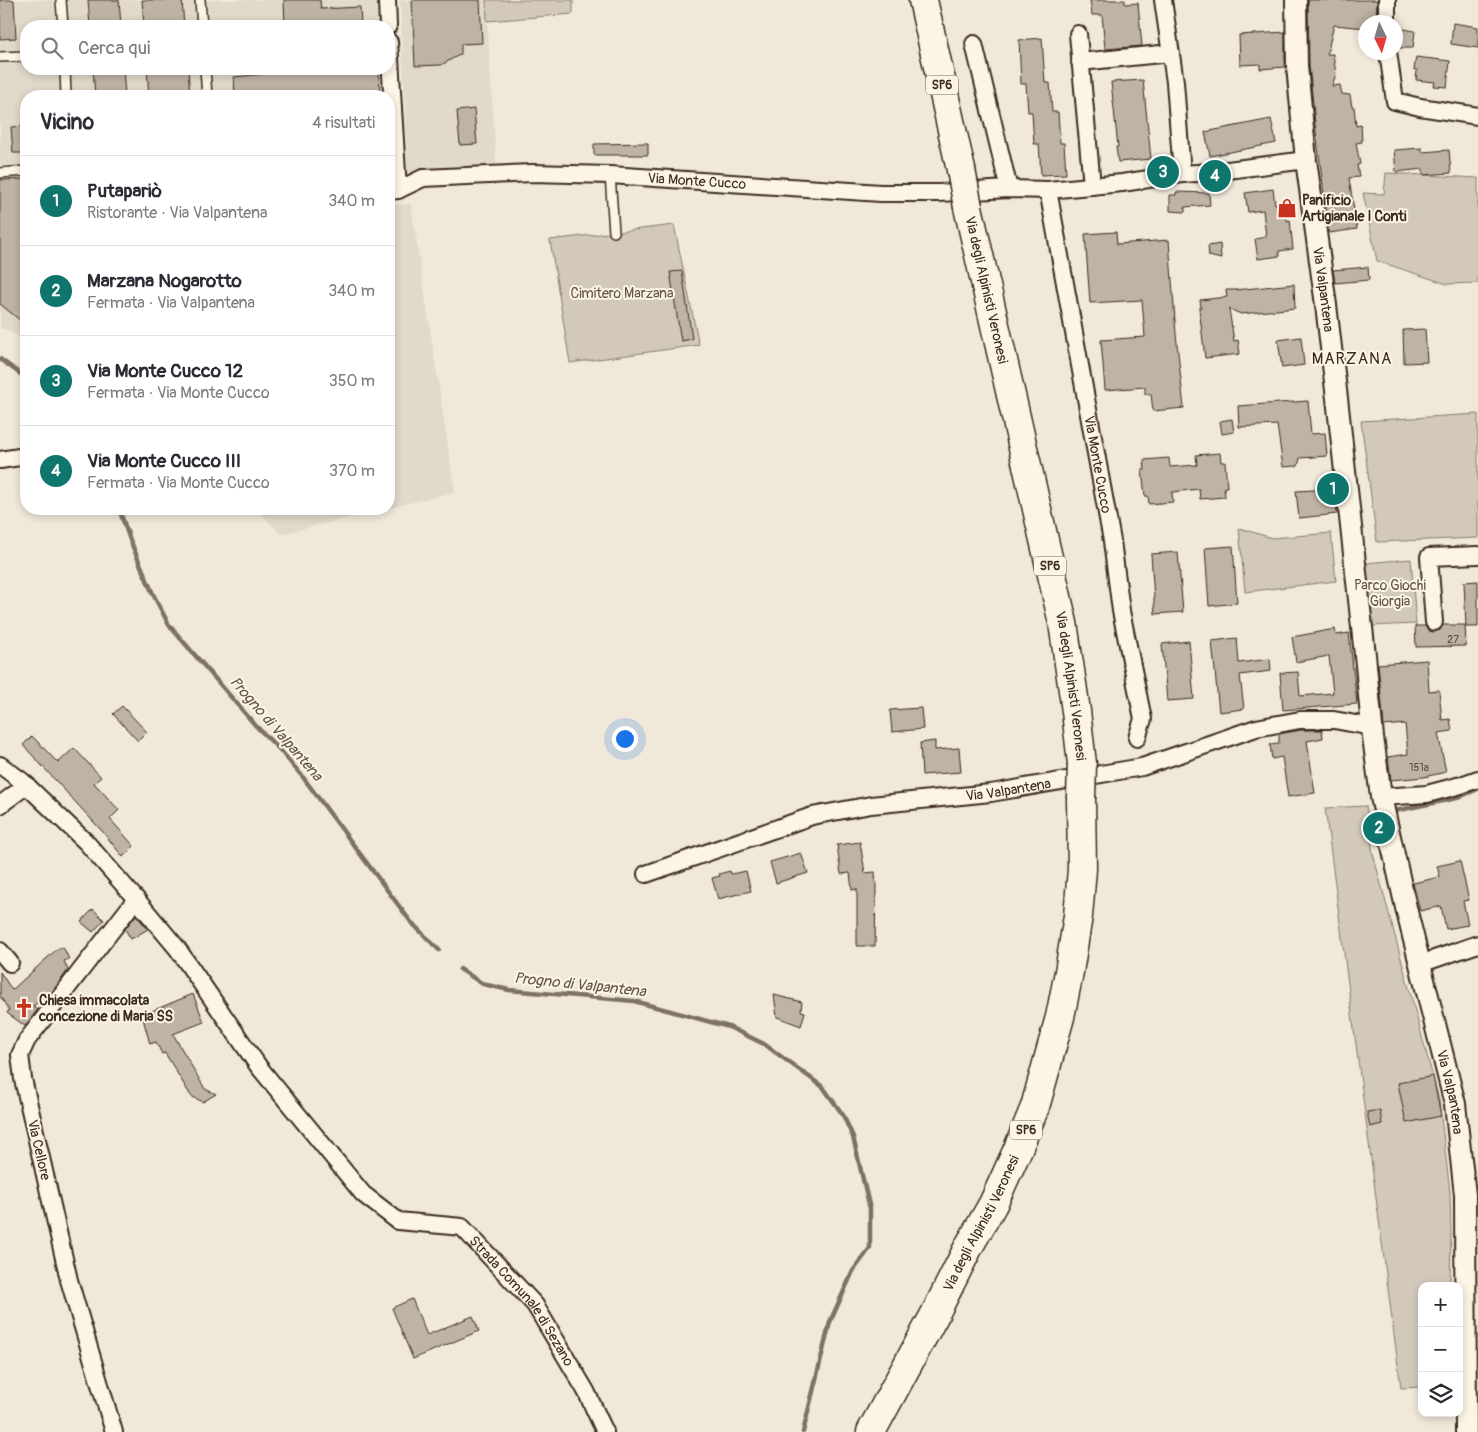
<!DOCTYPE html>
<html lang="it">
<head>
<meta charset="utf-8">
<style>
  body { margin:0; font-family:Pangolin,sans-serif; background:#f2f2f3; color:#2b2b33 }
  .controls { position:absolute; right:15px; bottom:15px; display:grid; overflow:hidden; border-radius:10px; box-shadow:0 2px 8px #0003 }
  .controls button { width:45px; height:45px; display:grid; place-items:center; padding:0; border:0; border-bottom:1px solid #e1e1e2; background:#fff; color:#2b2b33; font:25px sans-serif }
  .compass { position:absolute; left:1358px; top:15px; width:45px; height:45px; border-radius:50%; background:#fff; box-shadow:0 2px 8px #0003; rotate:175deg }
  .you { position:absolute; left:624px; top:738px; width:18px; height:18px; margin:-12px; border:4px solid #fff; border-radius:50%; background:#1a73e8; box-shadow:0 0 0 8px #1a73e833 }
  .badge { display:grid; place-items:center; width:32px; height:32px; border-radius:50%; background:#0f766e; color:#fff; font-size:16px; font-weight:700 }
  .pin { position:absolute; translate:-50% -50%; border:2px solid #fff; box-shadow:0 1px 5px #0006 }
  .list { margin:0; padding:0; list-style:none }
  h2 { display:flex; justify-content:space-between; align-items:center; height:65px; margin:0; padding:0 20px; font-size:21px }
  h2 small { font-size:16px; font-weight:400; color:#7c7c81 }
  .list li { display:grid; grid-template-columns:32px 1fr auto; gap:15px; align-items:center; box-sizing:border-box; height:90px; padding:0 20px; border-top:1px solid #e1e1e2 }
  .list b { display:block; font-size:19px; white-space:nowrap }
  .list p { margin:0; font-size:16px; white-space:nowrap; color:#7c7c81 }
  .list em { font-size:16px; font-style:normal; color:#7c7c81 }
  .icon { flex:none; width:28px; height:28px; fill:none; stroke:currentColor; stroke-width:2; stroke-linecap:round; stroke-linejoin:round }
  .map { position:relative; flex:none; width:1478px; height:1432px; overflow:hidden }
  .search { position:absolute; background:#fff; box-shadow:0 2px 8px #0003; left:20px; top:20px; width:375px; height:55px; display:flex; align-items:center; gap:12px; box-sizing:border-box; padding:0 18px; border-radius:20px; color:#7c7c81; font-size:19px }
  .panel { position:absolute; background:#fff; box-shadow:0 2px 8px #0003; left:20px; top:90px; width:375px; height:425px; border-radius:20px }
  .map>svg:first-child { display:block }
  .built { fill:#e1d9c9 }
  .green { fill:#d2c9ba; stroke:#867a6c }
  .lines { fill:none; stroke-linecap:round; stroke-linejoin:round }
  .stream { stroke:#7e7163; stroke-width:4.5 }
  .building { fill:#beb3a4; stroke:#3b2a1e }
  .service-casing { stroke:#3b2a1e; stroke-width:12 }
  .minor-casing { stroke:#3b2a1e; stroke-width:20 }
  .tertiary-casing { stroke:#3b2a1e; stroke-width:24 }
  .trunk-casing { stroke:#3b2a1e; stroke-width:31 }
  .service { stroke:#fcf5e5; stroke-width:9 }
  .minor { stroke:#fcf5e5; stroke-width:16 }
  .tertiary { stroke:#fcf5e5; stroke-width:20 }
  .trunk { stroke:#fcf5e5; stroke-width:28 }
  .trunk-bridge-casing { stroke:#3b2a1e; stroke-width:31; stroke-linecap:butt }
  .trunk-bridge { stroke:#fcf5e5; stroke-width:28 }
  .labels { text-anchor:middle; dominant-baseline:central; stroke-width:4; stroke-linejoin:round; paint-order:stroke }
  .number-label { font-size:11px; fill:#5c4c40 }
  .shield { fill:#fcf5e5; stroke:#75675a; stroke-width:1 }
  .shield-label { font-size:12px; font-weight:bold; fill:#3b2a1e }
  .street-label { font-size:14px; fill:#3b2a1e; stroke:#fcf5e5 }
  .poi-label { font-size:14px; font-weight:bold; fill:#3b2a1e; stroke:#fcf5e5; text-anchor:start }
  .park-label { font-size:14px; fill:#615245; stroke:#fcf5e5 }
  .water-label { font-size:15px; font-style:italic; fill:#625346; stroke:#fcf5e5 }
  .quarter-label { font-size:16px; letter-spacing:1px; fill:#3b2a1e; stroke:#fcf5e5 }
</style>
</head>
<body>
<div class="map">
<svg width="1478" height="1432" viewBox="0 0 1478 1432">
  <rect width="100%" height="100%" fill="#f0e9d9"/>
  <filter id="ink" filterUnits="userSpaceOnUse"><feTurbulence type="fractalNoise" baseFrequency=".02" numOctaves="2"/><feDisplacementMap in="SourceGraphic" scale="10" xChannelSelector="R" yChannelSelector="G"/><feConvolveMatrix kernelMatrix="1 2 1 2 8 2 1 2 1" color-interpolation-filters="sRGB"/></filter>
  <g filter="url(#ink)">
    <g class="built">
      <polygon points="0,0 378,0 379,26 26,26 26,69 381,69 382,96 26,96 26,341 8,330 0,328"/>
      <polygon points="400,0 486,0 497,176 408,177"/>
      <polygon points="399,204 411,204 455,492 389,508 389,205"/>
      <polygon points="259,509 385,509 281,534 260,513"/>
    </g>
    <g class="green">
      <polygon points="486,0 573,0 573,14 487,21"/>
      <polygon points="1386,173 1478,178 1478,283 1447,284 1377,261 1363,193 1384,194"/>
      <polygon points="674,225 699,345 570,363 550,240"/>
      <polygon points="1478,414 1478,538 1377,542 1361,421"/>
      <polygon points="1239,528 1272,538 1331,533 1336,581 1245,592"/>
      <polygon points="1411,559 1416,624 1370,626 1365,563"/>
      <polygon points="1366,806 1373,854 1439,1100 1450,1192 1451,1234 1450,1286 1422,1286 1422,1387 1401,1388 1325,808"/>
    </g>
    <g class="lines">
      <g class="stream">
        <polyline points="0,359 26,378"/>
        <polyline points="119,509 130,540 153,594 169,625 256,726 280,750 302,776 411,922 439,950"/>
        <polyline points="1390,812 1457,798 1478,789"/>
        <polyline points="460,969 483,984 509,990 634,1001 729,1027 764,1044 823,1087 843,1115 853,1137 870,1209 870,1248 853,1271 830,1322 803,1432"/>
      </g>
    </g>
    <g class="building">
      <polygon points="0,0 14,0 16,38 0,39"/>
      <polygon points="88,0 119,0 121,26 90,26"/>
      <polygon points="142,0 182,0 184,26 144,26"/>
      <polygon points="284,0 320,0 321,9 360,7 361,26 285,26"/>
      <polygon points="412,0 480,0 482,43 461,44 461,54 441,65 415,66"/>
      <polygon points="1090,0 1125,0 1125,4 1138,3 1142,46 1105,49 1102,15 1092,15"/>
      <polygon points="1308,0 1377,0 1376,22 1366,22 1366,28 1334,25 1327,54 1333,54 1336,74 1332,86 1340,85 1342,94 1350,95 1352,107 1354,107 1356,126 1361,125 1362,142 1356,143 1360,164 1357,165 1359,177 1349,178 1357,229 1329,233 1315,124 1309,65"/>
      <polygon points="1453,23 1478,27 1478,48 1451,44"/>
      <polygon points="1398,28 1415,31 1413,48 1399,48 1397,41"/>
      <polygon points="1285,32 1285,67 1260,69 1260,64 1240,65 1239,35"/>
      <polygon points="1042,38 1045,83 1050,83 1052,112 1058,112 1060,143 1064,143 1066,174 1041,175 1039,144 1034,144 1032,112 1028,112 1026,84 1021,84 1019,40"/>
      <polygon points="1416,57 1450,61 1447,87 1434,86 1435,82 1416,80 1417,70 1414,70"/>
      <polygon points="93,69 123,69 125,96 95,96"/>
      <polygon points="147,69 188,69 190,96 149,96"/>
      <polygon points="315,69 379,69 380,96 235,96 234,77"/>
      <polygon points="1143,80 1151,159 1118,162 1116,147 1118,147 1111,82"/>
      <polygon points="474,109 477,144 460,145 457,111"/>
      <polygon points="1271,119 1276,143 1210,156 1205,132"/>
      <polygon points="26,126 26,153 13,153 11,127"/>
      <polygon points="648,143 648,155 594,155 594,144"/>
      <polygon points="1422,148 1422,152 1449,150 1451,173 1423,175 1423,169 1396,172 1394,150"/>
      <polygon points="26,179 26,325 0,304 0,180"/>
      <polygon points="1273,189 1275,204 1285,203 1287,221 1290,220 1293,249 1279,251 1280,256 1258,259 1255,239 1266,237 1263,210 1248,212 1245,193"/>
      <polygon points="1176,192 1209,193 1210,205 1185,207 1185,212 1170,211 1170,195 1176,195"/>
      <polygon points="1116,232 1117,244 1169,240 1176,334 1184,408 1153,411 1151,394 1145,394 1145,387 1105,390 1101,340 1145,337 1142,300 1090,303 1085,234"/>
      <polygon points="1220,244 1221,259 1209,256 1208,246"/>
      <polygon points="1368,267 1369,280 1335,283 1333,270"/>
      <polygon points="682,271 692,339 681,341 670,272"/>
      <polygon points="1294,284 1295,308 1241,314 1229,309 1234,341 1238,340 1240,354 1205,358 1199,308 1201,308 1200,300 1227,297 1226,290 1235,290"/>
      <polygon points="1425,329 1427,362 1404,363 1403,330"/>
      <polygon points="1301,337 1304,365 1282,368 1278,340"/>
      <polygon points="1308,401 1311,434 1325,433 1327,456 1300,458 1298,466 1283,467 1277,425 1239,427 1238,406"/>
      <polygon points="1232,419 1234,432 1222,434 1220,421"/>
      <polygon points="1220,453 1221,462 1225,462 1227,487 1224,487 1225,497 1200,499 1199,489 1174,492 1172,492 1173,502 1149,504 1148,496 1145,496 1142,470 1145,470 1144,460 1169,458 1170,467 1197,465 1196,455"/>
      <polygon points="1334,489 1337,514 1299,518 1296,491"/>
      <polygon points="1233,546 1237,603 1209,606 1205,548"/>
      <polygon points="1178,552 1183,612 1155,614 1151,554"/>
      <polygon points="1478,581 1478,627 1466,627 1464,582"/>
      <polygon points="1443,625 1465,625 1466,646 1416,647 1415,626 1425,626 1429,631 1434,632 1440,630"/>
      <polygon points="1335,629 1336,635 1349,633 1357,704 1283,710 1280,673 1298,672 1300,696 1333,693 1329,656 1296,662 1292,637"/>
      <polygon points="1237,638 1239,663 1270,659 1271,671 1240,675 1244,709 1219,712 1212,641"/>
      <polygon points="1189,641 1194,699 1167,701 1162,644"/>
      <polygon points="1427,660 1429,691 1439,690 1442,720 1450,719 1452,731 1438,733 1446,772 1424,777 1391,780 1388,757 1408,754 1405,724 1384,726 1378,664"/>
      <polygon points="122,706 147,732 138,741 113,714"/>
      <polygon points="921,708 923,729 892,732 890,710"/>
      <polygon points="1301,730 1322,730 1323,738 1307,741 1315,793 1288,797 1282,757 1272,759 1270,744 1279,743 1279,734"/>
      <polygon points="32,736 58,763 74,748 101,777 94,783 119,810 110,819 134,846 123,857 102,831 23,745"/>
      <polygon points="935,741 935,750 959,748 961,772 922,775 920,743"/>
      <polygon points="860,842 865,873 875,872 876,887 875,946 857,946 857,889 852,890 850,873 841,874 837,845"/>
      <polygon points="801,853 808,873 776,883 770,862"/>
      <polygon points="1460,861 1469,900 1463,901 1468,925 1446,929 1441,906 1420,911 1413,883 1440,877 1437,866"/>
      <polygon points="730,871 731,874 746,871 751,891 718,899 712,878 720,876 719,874"/>
      <polygon points="93,909 104,920 93,932 81,922"/>
      <polygon points="136,915 148,929 131,939 125,929"/>
      <polygon points="63,947 69,959 64,961 68,970 52,992 33,1006 38,1009 25,1026 7,1013 9,1010 0,996 0,972 12,990 57,949"/>
      <polygon points="193,994 204,1022 173,1034 205,1089 216,1094 203,1102 191,1096 165,1053 162,1054 156,1042 150,1044 142,1015"/>
      <polygon points="774,995 802,1002 801,1011 805,1012 801,1026 777,1017"/>
      <polygon points="1433,1076 1441,1116 1406,1123 1398,1083"/>
      <polygon points="1380,1110 1382,1124 1370,1127 1367,1112"/>
      <polygon points="412,1299 427,1335 473,1316 479,1331 413,1359 392,1308"/>
    </g>
    <g class="lines">
      <defs>
        <g id="service">
          <polyline points="61,0 63,26"/>
          <polyline points="200,0 202,26"/>
          <polyline points="0,57 26,56"/>
          <polyline points="65,69 66,96"/>
          <polyline points="205,69 207,96"/>
          <polyline points="0,173 26,171"/>
          <polyline points="610,175 614,232"/>
        </g>
        <g id="minor">
          <polyline points="387,0 388,26"/>
          <polyline points="1163,0 1175,82 1182,174"/>
          <polyline points="1387,0 1387,22"/>
          <polyline points="1078,34 1092,186"/>
          <polyline points="389,42 398,190"/>
          <polyline points="974,44 1009,189"/>
          <polyline points="1388,52 1395,101 1420,107 1478,116"/>
          <polyline points="1080,62 1171,53"/>
          <path id="s1" d="M1048,190L1112,541L1121,611L1143,719L1137,738"/>
          <path id="s2" d="M389,191L398,190L423,178L532,173L610,175L881,193H939L1009,189L1048,190L1122,183L1182,174L1212,172L1306,160"/>
          <polyline points="0,460 26,456"/>
          <polyline points="1434,622 1429,557 1478,555"/>
          <path id="s3" d="M0,765L22,781L86,842L136,899L177,948L259,1067L363,1194L398,1221L462,1227L535,1305L586,1391L605,1432"/>
          <polyline points="1381,797 1427,794 1461,785 1478,779"/>
          <polyline points="0,805 27,785"/>
          <path id="s4" d="M646,874L812,816L871,805L991,793L1142,767L1256,728L1300,720H1334L1372,727"/>
          <polyline points="0,951 10,963"/>
          <polyline points="1420,964 1478,944"/>
          <polyline points="114,1432 69,1280 23,1079 20,1055 27,1040 136,899"/>
        </g>
        <g id="tertiary">
          <path id="s5" d="M1296,0L1297,66L1306,160L1326,305L1338,407L1365,655L1373,737L1381,797L1407,912L1455,1104L1465,1195L1466,1432"/>
        </g>
        <g id="trunk">
          <polyline points="923,0 961,170"/>
          <path id="s6" d="M968,207L1063,623L1076,711L1082,764"/>
          <path id="s7" d="M871,1432L934,1316L969,1246L993,1204L1017,1151L1035,1107L1060,1017L1069,972L1078,916L1082,869L1081,798"/>
        </g>
      </defs>
      <use href="#service" class="service-casing"/>
      <use href="#minor" class="minor-casing"/>
      <use href="#tertiary" class="tertiary-casing"/>
      <use href="#trunk" class="trunk-casing"/>
      <use href="#service" class="service"/>
      <use href="#minor" class="minor"/>
      <use href="#tertiary" class="tertiary"/>
      <use href="#trunk" class="trunk"/>
      <defs>
        <g id="trunk-bridge">
          <polyline points="961,170 968,207"/>
          <polyline points="1081,798 1082,764"/>
        </g>
      </defs>
      <use href="#trunk-bridge" class="trunk-bridge-casing"/>
      <use href="#trunk-bridge" class="trunk-bridge"/>
    </g>
  </g>
  <defs>
    <symbol id="shop-bare" viewBox="-9 -9 18 18"><path d="M-5-2.5h2.3a2.7 3.5 0 0 1 5.4 0H5L5.5 6h-11ZM-1.5-2.5h3a1.5 2.3 0 0 0-3 0Z" fill="#c8321e" stroke="#fcf5e5" stroke-width="2.5" paint-order="stroke"/></symbol>
    <symbol id="church-bare" viewBox="-9 -9 18 18"><path d="M-1.2-6h2.4v3.5h3.3v2.4h-3.3V6h-2.4V-.1h-3.3v-2.4h3.3Z" fill="#c8321e" stroke="#fcf5e5" stroke-width="2.5" paint-order="stroke"/></symbol>
  </defs>
  <g fill-rule="evenodd">
    <use href="#shop-bare" x="1273" y="194" width="28" height="28"/>
    <use href="#church-bare" x="10" y="994" width="28" height="28"/>
  </g>
  <g class="labels">
    <g class="number-label">
      <text x="1453" y="639">27</text>
      <text x="1419" y="767">151a</text>
    </g>
    <g class="shield">
      <rect x="926" y="75.5" width="32" height="19" rx="4"/>
      <rect x="1034" y="556.5" width="32" height="19" rx="4"/>
      <rect x="1010" y="1120.5" width="32" height="19" rx="4"/>
    </g>
    <g class="shield-label">
      <text x="942" y="85">SP6</text>
      <text x="1050" y="566">SP6</text>
      <text x="1026" y="1130">SP6</text>
    </g>
    <g class="street-label">
      <text stroke="none"><textPath href="#s2" startOffset="311">Via Monte Cucco</textPath></text>
      <text stroke="none"><textPath href="#s5" startOffset="291">Via Valpantena</textPath></text>
      <text stroke="none"><textPath href="#s6" startOffset="85">Via degli Alpinisti Veronesi</textPath></text>
      <text stroke="none"><textPath href="#s1" startOffset="279">Via Monte Cucco</textPath></text>
      <text stroke="none"><textPath href="#s6" startOffset="490">Via degli Alpinisti Veronesi</textPath></text>
      <text stroke="none"><textPath href="#s4" startOffset="374">Via Valpantena</textPath></text>
      <text stroke="none"><textPath href="#s5" startOffset="1105">Via Valpantena</textPath></text>
      <text transform="translate(39 1150) rotate(77)">Via Cellore</text>
      <text stroke="none"><textPath href="#s7" startOffset="236">Via degli Alpinisti Veronesi</textPath></text>
      <text stroke="none"><textPath href="#s3" startOffset="768">Strada Comunale di Sezano</textPath></text>
    </g>
    <g class="poi-label">
      <text x="1302" y="200">Panificio<tspan x="1302" dy="16">Artigianale I Conti</tspan></text>
      <text x="39" y="1000">Chiesa immacolata<tspan x="39" dy="16">concezione di Maria SS</tspan></text>
    </g>
    <g class="park-label">
      <text x="622" y="293">Cimitero Marzana</text>
      <text x="1390" y="585">Parco Giochi<tspan x="1390" dy="16">Giorgia</tspan></text>
    </g>
    <g class="water-label">
      <text transform="translate(276 729) rotate(49)">Progno di Valpantena</text>
      <text transform="translate(580 985) rotate(6)">Progno di Valpantena</text>
    </g>
    <g class="quarter-label">
      <text x="1352" y="359">MARZANA</text>
    </g>
  </g>
</svg>
<div class="controls">
<button>+</button>
<button>−</button>
<button><svg class="icon" aria-label="layers" viewBox="0 0 24 24"><path d="M12 4l9 5-9 5-9-5zM3 14l9 5 9-5"/></svg></button>
</div>
<svg class="compass" viewBox="-18 -18 36 36"><path d="M0-13l5 13h-10z" fill="#e53935"/><path d="M0 13l5-13h-10z" fill="#7c7c81"/></svg>
<div class="you"></div>
<div class="pin badge" style="left:1333px;top:489px">1</div>
<div class="pin badge" style="left:1379px;top:828px">2</div>
<div class="pin badge" style="left:1163px;top:172px">3</div>
<div class="pin badge" style="left:1215px;top:176px">4</div>
<div class="search"><svg class="icon" aria-label="search" viewBox="0 0 24 24"><circle cx="10" cy="10" r="6"/><path d="M15 15l6 6"/></svg>Cerca qui</div>
<section class="panel">
<h2>Vicino<small>4 risultati</small></h2>
<ul class="list">
<li><span class="badge">1</span><div><b>Putapariò</b><p>Ristorante · Via Valpantena</p></div><em>340 m</em></li>
<li><span class="badge">2</span><div><b>Marzana Nogarotto</b><p>Fermata · Via Valpantena</p></div><em>340 m</em></li>
<li><span class="badge">3</span><div><b>Via Monte Cucco 12</b><p>Fermata · Via Monte Cucco</p></div><em>350 m</em></li>
<li><span class="badge">4</span><div><b>Via Monte Cucco III</b><p>Fermata · Via Monte Cucco</p></div><em>370 m</em></li>
</ul>
</section>
</div>
</body>
</html>
